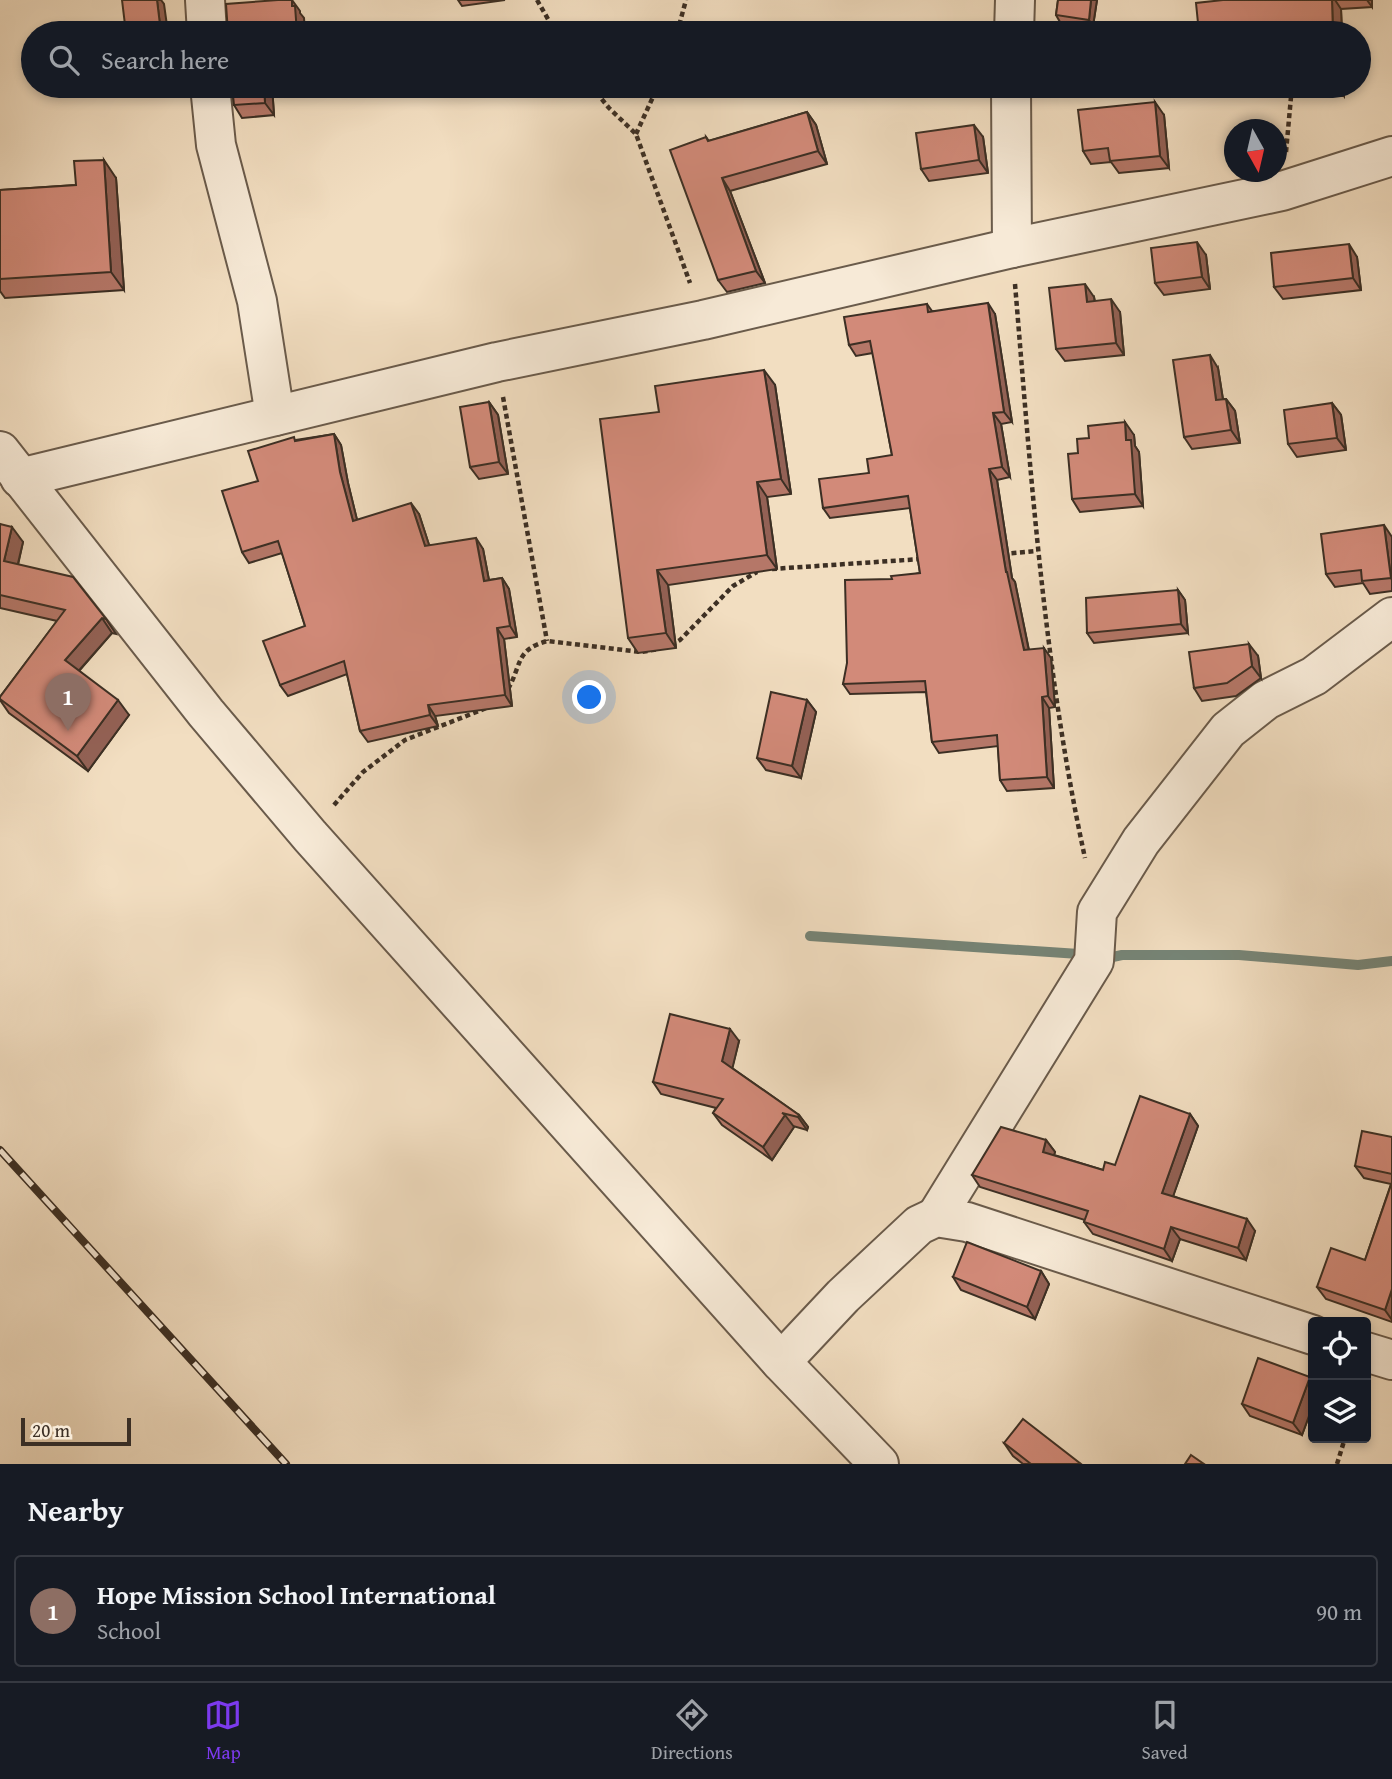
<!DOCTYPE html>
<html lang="en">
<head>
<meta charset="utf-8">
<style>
  body { margin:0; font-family:"Gentium Book Plus",serif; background:#242831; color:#f1f3f6 }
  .controls { position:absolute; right:21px; bottom:21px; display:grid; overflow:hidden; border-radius:7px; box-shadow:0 4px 10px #0003 }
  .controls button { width:63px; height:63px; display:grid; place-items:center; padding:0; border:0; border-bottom:2px solid #363941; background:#171b24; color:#f1f3f6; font:35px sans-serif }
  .compass { position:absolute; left:1224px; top:119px; width:63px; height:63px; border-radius:50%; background:#171b24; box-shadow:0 4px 10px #0003; rotate:172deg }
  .scale { position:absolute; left:21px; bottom:18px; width:110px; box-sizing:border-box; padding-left:7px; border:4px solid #3c2f24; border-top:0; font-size:19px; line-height:24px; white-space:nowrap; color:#3c2f24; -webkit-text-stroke:5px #f7ead7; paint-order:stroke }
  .you { position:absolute; left:590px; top:698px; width:24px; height:24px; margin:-18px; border:5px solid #fff; border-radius:50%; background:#1a73e8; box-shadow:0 0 0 10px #1a73e833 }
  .badge { display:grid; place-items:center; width:46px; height:46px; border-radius:50%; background:#7c3aed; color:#fff; font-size:23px; font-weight:700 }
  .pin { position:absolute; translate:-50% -58px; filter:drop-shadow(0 2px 4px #0008) }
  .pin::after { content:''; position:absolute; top:37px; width:24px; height:21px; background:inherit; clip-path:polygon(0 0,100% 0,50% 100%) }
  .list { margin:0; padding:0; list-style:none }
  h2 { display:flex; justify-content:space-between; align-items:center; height:91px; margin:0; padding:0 28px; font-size:30px }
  h2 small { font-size:23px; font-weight:400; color:#9ea1a6 }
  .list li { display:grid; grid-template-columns:46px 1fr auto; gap:21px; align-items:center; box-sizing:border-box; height:112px; margin:0 14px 14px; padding:0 14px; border:2px solid #363941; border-radius:7px }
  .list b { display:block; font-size:26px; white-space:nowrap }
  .list p { margin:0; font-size:23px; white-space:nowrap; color:#9ea1a6 }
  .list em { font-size:23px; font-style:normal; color:#9ea1a6 }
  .icon { flex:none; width:38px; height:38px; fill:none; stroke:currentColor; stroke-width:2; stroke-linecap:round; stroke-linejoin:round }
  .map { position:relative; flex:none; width:1392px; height:1464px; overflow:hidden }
  .search { position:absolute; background:#171b24; box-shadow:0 4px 10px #0003; left:21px; right:21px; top:21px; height:77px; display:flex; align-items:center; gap:18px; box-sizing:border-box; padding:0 24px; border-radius:38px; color:#9ea1a6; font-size:26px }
  .sheet { height:217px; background:#171b24 }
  nav { display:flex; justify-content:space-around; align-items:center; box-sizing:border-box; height:98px; border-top:2px solid #363941; background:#171b24; font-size:19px; color:#9ea1a6 }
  nav a { display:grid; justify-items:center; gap:4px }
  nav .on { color:#7c3aed }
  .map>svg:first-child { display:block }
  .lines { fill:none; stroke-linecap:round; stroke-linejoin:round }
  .stream { stroke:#768476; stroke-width:10 }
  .minor-casing { stroke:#6a5b4b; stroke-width:42 }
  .path { stroke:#3c2f24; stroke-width:4.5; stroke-dasharray:5 3.5; stroke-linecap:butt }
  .minor { stroke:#f7ead7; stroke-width:38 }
  .rail-casing { stroke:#3c2f24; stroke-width:8 }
  .rail { stroke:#f7ead7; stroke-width:5; stroke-dasharray:16; stroke-linecap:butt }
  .wall { fill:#b57768; stroke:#3c2f24; stroke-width:2 }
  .shaded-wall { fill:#936155; stroke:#3c2f24; stroke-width:2 }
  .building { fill:#d28a79; stroke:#3c2f24; stroke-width:2 }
</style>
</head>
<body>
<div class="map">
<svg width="1392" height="1464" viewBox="0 0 1392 1464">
  <rect width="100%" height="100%" fill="#f2dec1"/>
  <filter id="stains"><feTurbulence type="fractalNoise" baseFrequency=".00286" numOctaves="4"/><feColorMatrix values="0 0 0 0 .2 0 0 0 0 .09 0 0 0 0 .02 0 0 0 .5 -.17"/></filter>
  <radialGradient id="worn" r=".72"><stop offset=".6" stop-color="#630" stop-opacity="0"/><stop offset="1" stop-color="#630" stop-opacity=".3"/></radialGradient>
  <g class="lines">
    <polyline class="stream" points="810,936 1079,954 1094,961 1122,955 1239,955 1358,965 1392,961"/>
    <defs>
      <g id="minor">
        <polyline points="205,0 207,33"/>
        <polyline points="1014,33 1015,0"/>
        <polyline points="210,86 216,145 257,301 275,416"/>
        <polyline points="1011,86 1012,248"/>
        <polyline points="0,451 206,713 310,836 781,1362 879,1464"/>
        <polyline points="20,478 497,362 703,320 1012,248 1282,191 1392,156"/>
        <polyline points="936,1217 1094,961 1097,912 1141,841 1228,730 1266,700 1314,676 1392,617"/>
        <polyline points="1366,1352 1392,1360"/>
        <polyline points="781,1362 843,1296 919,1225 936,1217 967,1222 1313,1335"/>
      </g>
    </defs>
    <use href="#minor" class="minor-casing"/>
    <g class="path">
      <polyline points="537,0 556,33"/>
      <polyline points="677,33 686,0"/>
      <polyline points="591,86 609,108 636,134 690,283"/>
      <polyline points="636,134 658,86"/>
      <polyline points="1286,152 1292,86"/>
      <path d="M1015,284C1031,476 1044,669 1085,858"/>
      <polyline points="503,397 547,641"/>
      <polyline points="1003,554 1037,551"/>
      <polyline points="772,569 921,559"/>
      <polyline points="671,645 680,640 733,586 757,572"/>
      <path d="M508,689C522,665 515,650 547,641L641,652L659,649"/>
      <polyline points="334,805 363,772 405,740 489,707"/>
      <polyline points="1337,1464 1345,1438"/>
    </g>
    <use href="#minor" class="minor"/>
    <defs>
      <polyline id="rail" points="0,1150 286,1464"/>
    </defs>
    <use href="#rail" class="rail-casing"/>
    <use href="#rail" class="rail"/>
  </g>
  <g class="wall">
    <polygon points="458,0 505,0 462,6"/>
    <polygon points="1058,0 1097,0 1093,26 1060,22 1056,15"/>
    <polygon points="1223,0 1372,0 1372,7 1341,9 1342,33 1199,33"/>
    <polygon points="232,86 272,86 274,115 242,118 234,105"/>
    <polygon points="1308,86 1344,86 1344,96 1316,96"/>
    <polygon points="807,112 816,125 827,164 730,191 765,283 727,292 718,280 706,137 709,141"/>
    <polygon points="1164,115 1169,168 1119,173 1111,162 1091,164 1083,151"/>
    <polygon points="983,137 988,173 929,181 921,169"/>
    <polygon points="116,178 124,290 5,298 0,291 0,190 76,185"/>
    <polygon points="1206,255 1210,289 1164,295 1155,283"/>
    <polygon points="1357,257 1361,290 1283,299 1274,287"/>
    <polygon points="1094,297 1095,301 1120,312 1124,355 1065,361 1056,349"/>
    <polygon points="927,304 932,311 995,314 1012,422 1001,424 1010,477 997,480 1012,578 1015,582 1029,650 1051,658 1055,707 1049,708 1054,788 1007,791 1000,780 998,746 939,753 932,742 926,692 850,694 843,684 892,579 920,573 910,508 830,518 823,508 892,455 873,353 856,356 849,345"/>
    <polygon points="1218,368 1223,399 1226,399 1235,411 1240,443 1192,449 1184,437"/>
    <polygon points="775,385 791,494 767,497 777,569 668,585 676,648 638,653 628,638 659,412"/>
    <polygon points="489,402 498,415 508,474 479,479 470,467"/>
    <polygon points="1332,403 1341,415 1346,450 1297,457 1288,444"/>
    <polygon points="334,434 341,445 348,483 357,520 419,514 429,545 483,549 489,580 502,578 509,589 517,637 504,639 512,706 435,716 438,726 368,742 360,731 347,674 288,696 280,685 305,626 282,553 249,563 242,552 258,481 296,440"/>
    <polygon points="1134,435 1135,446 1139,452 1143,506 1080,512 1072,499 1078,453"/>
    <polygon points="0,524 23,542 18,565 106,619 116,634 112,633 79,671 129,715 88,771 9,713 0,700 0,697 57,621 0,608"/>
    <polygon points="1392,537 1392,591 1370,594 1363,583 1335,587 1326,574"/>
    <polygon points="1178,590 1185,600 1188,633 1094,643 1087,633"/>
    <polygon points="1258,656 1261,678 1236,696 1202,701 1194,688"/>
    <polygon points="807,700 816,712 801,778 766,770 757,758"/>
    <polygon points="739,1041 732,1068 799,1115 808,1127 807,1130 793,1126 794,1127 772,1160 722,1125 713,1113 716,1108 661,1094 653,1082"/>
    <polygon points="1190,1114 1198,1126 1173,1196 1255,1231 1246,1260 1180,1239 1172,1261 1093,1234 1084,1222 1085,1220 980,1187 972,1175 1046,1140 1055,1152 1054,1155 1103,1170 1115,1165"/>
    <polygon points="1392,1137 1392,1322 1326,1299 1317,1287 1365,1260 1391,1184 1364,1178 1355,1166"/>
    <polygon points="1041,1271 1049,1284 1035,1319 961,1290 953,1277"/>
    <polygon points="1310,1377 1313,1382 1313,1405 1302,1435 1250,1416 1242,1404"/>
    <polygon points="1004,1443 1081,1464 1023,1464 1013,1456"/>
  </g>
  <g class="shaded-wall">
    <polygon points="157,0 161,0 164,4 168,33 161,33"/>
    <polygon points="292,0 300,11 300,13 304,18 305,33 297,33 292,6"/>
    <polygon points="1091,0 1097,0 1093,26 1089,20"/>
    <polygon points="1332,0 1335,0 1341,9 1342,33 1333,33"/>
    <polygon points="1367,0 1372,0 1372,7"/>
    <polygon points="264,86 272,86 274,115 265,103"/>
    <polygon points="1337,86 1344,86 1344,96"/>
    <polygon points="1155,102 1164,115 1169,168 1160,156"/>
    <polygon points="807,112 816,125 827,164 818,151"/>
    <polygon points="974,125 983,137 988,173 979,160"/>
    <polygon points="104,160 116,178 124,290 111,272"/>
    <polygon points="722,178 730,191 765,283 756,271"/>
    <polygon points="1197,242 1206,255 1210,289 1202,277"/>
    <polygon points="1349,244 1357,257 1361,290 1353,278"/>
    <polygon points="1085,284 1094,297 1096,315 1087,302"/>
    <polygon points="1111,299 1120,312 1124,355 1116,343"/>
    <polygon points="988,303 995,314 1012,422 1004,412"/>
    <polygon points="1210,355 1218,368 1225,413 1216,400"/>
    <polygon points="764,370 775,385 791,494 781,479"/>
    <polygon points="1226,399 1235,411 1240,443 1231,430"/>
    <polygon points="489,402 498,415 508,474 499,462"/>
    <polygon points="1332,403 1341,415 1346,450 1337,438"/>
    <polygon points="993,413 1001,424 1010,477 1002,467"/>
    <polygon points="1125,422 1134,435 1135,446 1139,452 1143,506 1135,494 1126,440"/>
    <polygon points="334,434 341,445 348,483 360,532 353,521 340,472"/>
    <polygon points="989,469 997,480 1012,578 1015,582 1031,661 1024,650 1006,572"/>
    <polygon points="757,482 767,497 777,569 767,555"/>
    <polygon points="411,503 419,514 433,557 425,546"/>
    <polygon points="1384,525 1392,537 1392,580 1391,578"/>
    <polygon points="12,527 23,542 15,576 4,561"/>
    <polygon points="476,538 483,549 491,591 484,581"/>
    <polygon points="657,570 668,585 676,648 666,633"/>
    <polygon points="502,578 509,589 517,637 510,626"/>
    <polygon points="1178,590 1185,600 1188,633 1181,624"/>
    <polygon points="102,618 112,633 75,675 65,660"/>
    <polygon points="497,628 504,639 512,706 505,695"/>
    <polygon points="1249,644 1258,656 1261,678 1252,666"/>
    <polygon points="1044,648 1051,658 1055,707 1048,696"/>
    <polygon points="1042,697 1049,708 1054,788 1047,777"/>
    <polygon points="118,700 129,715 88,771 77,756"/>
    <polygon points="807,700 816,712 801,778 792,766"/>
    <polygon points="428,705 435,716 438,726 430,715"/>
    <polygon points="730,1029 739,1041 731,1074 722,1061"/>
    <polygon points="1190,1114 1198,1126 1170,1205 1162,1193"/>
    <polygon points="785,1115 794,1127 772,1160 763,1147"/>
    <polygon points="799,1115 808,1127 807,1130 798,1117"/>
    <polygon points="1046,1140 1055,1152 1051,1164 1043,1152"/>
    <polygon points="1247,1219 1255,1231 1246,1260 1238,1248"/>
    <polygon points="1171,1227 1180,1239 1172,1261 1164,1249"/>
    <polygon points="1041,1271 1049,1284 1035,1319 1027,1307"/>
    <polygon points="1392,1289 1392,1320 1385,1310"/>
    <polygon points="1310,1377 1313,1382 1313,1405 1302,1435 1293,1423"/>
  </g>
  <g class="building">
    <polygon points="122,0 157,0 161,33 126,33"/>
    <polygon points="278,0 292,0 292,6 295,6 297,33 228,33 226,4"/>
    <polygon points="1058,0 1091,0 1089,20 1056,15"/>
    <polygon points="1223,0 1332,0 1333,33 1199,33 1196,3"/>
    <polygon points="232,86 264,86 265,103 234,105"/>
    <polygon points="1155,102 1160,156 1110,161 1108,148 1083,151 1078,110"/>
    <polygon points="807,112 818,151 722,178 756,271 718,280 670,150 706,137 708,141"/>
    <polygon points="974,125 979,160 921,169 916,133"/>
    <polygon points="104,160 111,272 0,279 0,190 76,185 74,161"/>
    <polygon points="1197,242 1202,277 1155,283 1151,248"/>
    <polygon points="1349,244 1353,278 1274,287 1271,253"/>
    <polygon points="1085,284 1087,302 1111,299 1116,343 1056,349 1049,288"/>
    <polygon points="988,303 1004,412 993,413 1002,467 989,469 1006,572 1007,572 1024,650 1044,648 1048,696 1042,697 1047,777 1000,780 997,735 932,742 925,681 843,684 847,663 845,580 892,579 891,576 920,573 908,496 823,508 819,479 869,473 867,459 892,455 870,341 849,345 844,317 927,304 928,312"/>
    <polygon points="1210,355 1216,400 1226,399 1231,430 1184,437 1173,360"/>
    <polygon points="764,370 781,479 757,482 767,555 657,570 666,633 628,638 600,419 659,412 655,386"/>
    <polygon points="489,402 499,462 470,467 460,407"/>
    <polygon points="1332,403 1337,438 1288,444 1284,410"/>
    <polygon points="1125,422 1126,440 1131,440 1135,494 1072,499 1068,454 1078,453 1077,439 1089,438 1088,426"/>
    <polygon points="334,434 340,472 353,521 411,503 425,546 476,538 484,581 502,578 510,626 497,628 505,695 428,705 430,715 360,731 344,661 280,685 263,641 305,626 278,541 242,552 222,491 258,481 248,451 294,437 295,441"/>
    <polygon points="0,524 12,527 4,561 73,577 106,619 102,618 65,660 118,700 77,756 0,699 0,697 65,610 0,595"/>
    <polygon points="1384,525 1391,578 1362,581 1361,570 1326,574 1321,534"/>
    <polygon points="1178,590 1181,624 1087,633 1086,598"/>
    <polygon points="1249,644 1252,666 1227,683 1194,688 1189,652"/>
    <polygon points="771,692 807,700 792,766 757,758"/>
    <polygon points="670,1014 730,1029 722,1061 799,1115 798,1117 782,1113 785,1115 763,1147 713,1113 723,1099 653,1082"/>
    <polygon points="1140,1096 1190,1114 1162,1193 1247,1219 1238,1248 1171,1227 1164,1249 1084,1222 1088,1211 972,1175 1001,1127 1046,1140 1043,1152 1103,1170 1105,1162 1115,1165"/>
    <polygon points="1362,1131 1392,1137 1392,1174 1355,1166"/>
    <polygon points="1392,1182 1392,1289 1385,1310 1317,1287 1331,1248 1365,1260"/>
    <polygon points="967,1242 1041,1271 1027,1307 953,1277"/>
    <polygon points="1258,1358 1310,1377 1293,1423 1242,1404"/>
    <polygon points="1023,1419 1081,1464 1031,1464 1004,1443"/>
    <polygon points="1191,1455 1204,1464 1185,1464"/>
  </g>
  <rect width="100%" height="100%" filter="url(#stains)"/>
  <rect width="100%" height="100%" fill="url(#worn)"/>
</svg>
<div class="controls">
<button><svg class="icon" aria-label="locate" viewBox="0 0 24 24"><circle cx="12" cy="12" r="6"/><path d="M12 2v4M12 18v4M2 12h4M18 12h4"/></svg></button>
<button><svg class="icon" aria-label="layers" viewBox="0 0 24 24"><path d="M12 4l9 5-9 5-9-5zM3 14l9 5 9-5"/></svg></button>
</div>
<svg class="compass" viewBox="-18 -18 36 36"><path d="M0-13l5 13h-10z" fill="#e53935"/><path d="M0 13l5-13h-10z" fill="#9ea1a6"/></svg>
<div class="scale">20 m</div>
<div class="you"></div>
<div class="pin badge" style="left:68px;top:731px;background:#8d6e63">1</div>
<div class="search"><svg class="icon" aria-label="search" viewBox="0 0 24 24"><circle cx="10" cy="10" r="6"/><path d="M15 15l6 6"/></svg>Search here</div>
</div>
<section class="sheet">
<h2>Nearby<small></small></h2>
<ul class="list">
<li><span class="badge" style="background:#8d6e63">1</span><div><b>Hope Mission School International</b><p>School</p></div><em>90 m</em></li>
</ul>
</section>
<nav>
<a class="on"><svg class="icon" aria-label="map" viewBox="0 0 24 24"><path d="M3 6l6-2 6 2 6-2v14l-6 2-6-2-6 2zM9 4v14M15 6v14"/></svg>Map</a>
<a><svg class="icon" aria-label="directions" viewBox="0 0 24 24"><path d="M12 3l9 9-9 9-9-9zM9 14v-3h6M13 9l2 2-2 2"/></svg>Directions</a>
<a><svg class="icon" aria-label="saved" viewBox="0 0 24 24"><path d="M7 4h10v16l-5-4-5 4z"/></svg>Saved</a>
</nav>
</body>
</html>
